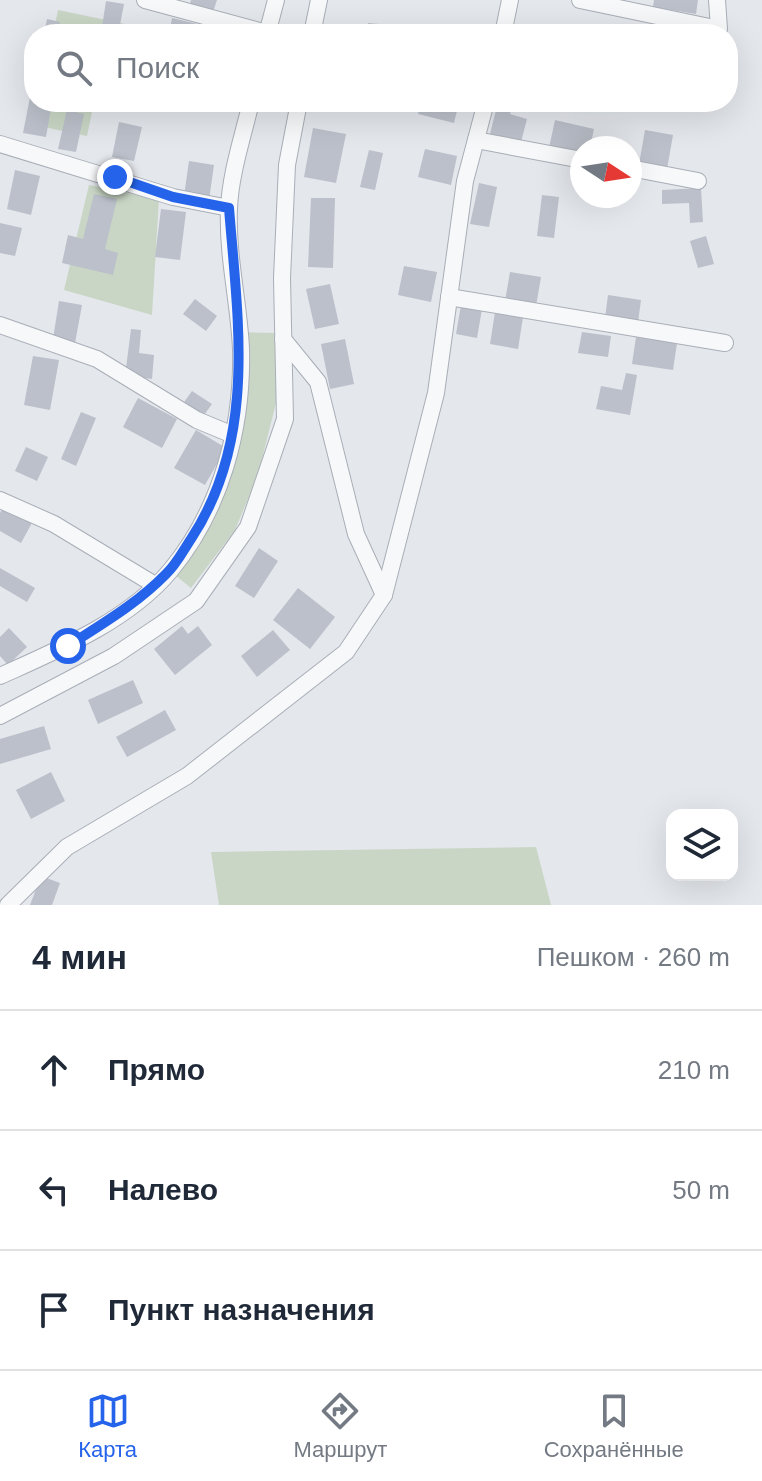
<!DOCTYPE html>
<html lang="ru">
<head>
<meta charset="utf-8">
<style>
  body { margin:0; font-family:Helvetica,sans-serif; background:#f6f6f7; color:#1f2937 }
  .controls { position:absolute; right:24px; bottom:24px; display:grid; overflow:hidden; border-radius:16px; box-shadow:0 8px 32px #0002 }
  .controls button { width:72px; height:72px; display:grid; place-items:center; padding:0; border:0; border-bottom:2px solid #e0e1e3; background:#fff; color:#1f2937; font:40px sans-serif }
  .compass { position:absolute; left:570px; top:136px; width:72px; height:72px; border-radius:50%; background:#fff; box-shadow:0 8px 32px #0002; rotate:102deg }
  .stop { position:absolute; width:24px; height:24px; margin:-18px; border:6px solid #2563eb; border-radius:50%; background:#fff }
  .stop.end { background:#2563eb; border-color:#fff; box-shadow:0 2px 8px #0008 }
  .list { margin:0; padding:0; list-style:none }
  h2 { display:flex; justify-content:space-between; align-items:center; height:104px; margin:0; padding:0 32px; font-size:34px }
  h2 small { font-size:26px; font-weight:400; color:#747a83 }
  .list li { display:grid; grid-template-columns:52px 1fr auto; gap:24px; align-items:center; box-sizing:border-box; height:120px; padding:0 32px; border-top:2px solid #e0e1e3 }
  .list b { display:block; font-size:30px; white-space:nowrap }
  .list em { font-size:26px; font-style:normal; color:#747a83 }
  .icon { flex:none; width:44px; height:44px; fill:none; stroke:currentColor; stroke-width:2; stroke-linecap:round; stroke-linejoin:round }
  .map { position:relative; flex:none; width:762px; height:905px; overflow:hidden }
  .search { position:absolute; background:#fff; box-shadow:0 8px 32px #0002; left:24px; right:24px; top:24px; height:88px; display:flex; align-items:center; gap:20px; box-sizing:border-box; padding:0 28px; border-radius:32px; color:#747a83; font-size:30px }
  .sheet { height:464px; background:#fff }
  nav { display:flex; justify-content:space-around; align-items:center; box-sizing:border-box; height:112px; border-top:2px solid #e0e1e3; background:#fff; font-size:22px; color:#747a83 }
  nav a { display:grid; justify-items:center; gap:4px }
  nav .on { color:#2563eb }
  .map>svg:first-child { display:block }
  .green { fill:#c9d6c5 }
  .building { fill:#bbc0ca }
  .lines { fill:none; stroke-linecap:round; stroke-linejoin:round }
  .minor-casing { stroke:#a9aeb7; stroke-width:18 }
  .minor { stroke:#f7f8fa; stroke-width:16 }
  .route { stroke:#2563eb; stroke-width:10 }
</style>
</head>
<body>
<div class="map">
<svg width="762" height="905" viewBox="0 0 762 905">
  <rect width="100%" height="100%" fill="#e4e7ec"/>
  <g class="green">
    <polygon points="58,10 149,29 148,34 53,34"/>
    <polygon points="38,102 94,102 87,136 34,125"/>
    <polygon points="89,185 159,199 152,315 64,290"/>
    <polygon points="239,332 274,333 278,395 258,475 235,530 191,588 170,571 228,466"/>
    <polygon points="536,847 551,905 219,905 211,852"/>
  </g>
  <g class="building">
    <polygon points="191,0 217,0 213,12 190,4"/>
    <polygon points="654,0 698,0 696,14 653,7"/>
    <polygon points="106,1 124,4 119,30 102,27"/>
    <polygon points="172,18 197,24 194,34 169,34"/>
    <polygon points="47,19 60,22 58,34 44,34"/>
    <polygon points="368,23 401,26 401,34 367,34"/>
    <polygon points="30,97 34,102 52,102 46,137 23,133"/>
    <polygon points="421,102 459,102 454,123 418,114"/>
    <polygon points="498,102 513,102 510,114 527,119 521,142 490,134"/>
    <polygon points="67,110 84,114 76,152 58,149"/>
    <polygon points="555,120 594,129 590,148 582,148 582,155 549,148"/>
    <polygon points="119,122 142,127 134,161 112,157"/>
    <polygon points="313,128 346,134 336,183 304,177"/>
    <polygon points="645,130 673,135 667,169 639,164"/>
    <polygon points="425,149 457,156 451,185 418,177"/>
    <polygon points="369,150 383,153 375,190 360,187"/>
    <polygon points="189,161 214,165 209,200 184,196"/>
    <polygon points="15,170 40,176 31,215 7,209"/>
    <polygon points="479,183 497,187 489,227 470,224"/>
    <polygon points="701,188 703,222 690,223 689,203 662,204 662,190"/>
    <polygon points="94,194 117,199 105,249 118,253 113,275 62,263 68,235 83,239"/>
    <polygon points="542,195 559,197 554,238 537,236"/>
    <polygon points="311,198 335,198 333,268 308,267"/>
    <polygon points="161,209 186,212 180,260 155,257"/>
    <polygon points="0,223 22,228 15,256 0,253"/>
    <polygon points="706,236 714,264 698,268 690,241"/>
    <polygon points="404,266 437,272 431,302 398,295"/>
    <polygon points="510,272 541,277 536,306 505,301"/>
    <polygon points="330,284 339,324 315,329 306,289"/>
    <polygon points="608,295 641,300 638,322 605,318"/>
    <polygon points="195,299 217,316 206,331 183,314"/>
    <polygon points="59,301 82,305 75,343 53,339"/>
    <polygon points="461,305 482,309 477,338 456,334"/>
    <polygon points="495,312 523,317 518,349 490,344"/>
    <polygon points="131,329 141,330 139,353 154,355 152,379 125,376"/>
    <polygon points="582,332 611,336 608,357 578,353"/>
    <polygon points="636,337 677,343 673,370 632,364"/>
    <polygon points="345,339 354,384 330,389 321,344"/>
    <polygon points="33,356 59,360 50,410 24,405"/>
    <polygon points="626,373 637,375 630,415 596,409 601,386 622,390"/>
    <polygon points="192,391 212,404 202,418 182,405"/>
    <polygon points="138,398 177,419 162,448 123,427"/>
    <polygon points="81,412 96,418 76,466 61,459"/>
    <polygon points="196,430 226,448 205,485 174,468"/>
    <polygon points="26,447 48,457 37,481 15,471"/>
    <polygon points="4,505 33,521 21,543 0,531 0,513"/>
    <polygon points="259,548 278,561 254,598 235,586"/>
    <polygon points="0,568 35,588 27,602 0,586"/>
    <polygon points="298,588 335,617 310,649 273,620"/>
    <polygon points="182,626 188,634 198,626 212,645 175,675 154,649"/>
    <polygon points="9,628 27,647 8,665 0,656 0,637"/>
    <polygon points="273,630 290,650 257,677 241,656"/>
    <polygon points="133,680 143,703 98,724 88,700"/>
    <polygon points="165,710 176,730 127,757 116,737"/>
    <polygon points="44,726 51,749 0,764 0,739"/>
    <polygon points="51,772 65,801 31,819 16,790"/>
    <polygon points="41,876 60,883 52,905 30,905"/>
  </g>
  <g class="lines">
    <defs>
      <g id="minor">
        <polyline points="145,0 267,33"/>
        <polyline points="580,0 719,29 717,0"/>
        <polyline points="267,34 276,0"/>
        <polyline points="312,34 319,0"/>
        <polyline points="503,34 510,0"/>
        <polyline points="476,140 582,160"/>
        <polyline points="0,144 173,197 229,208"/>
        <polyline points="630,168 698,181"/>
        <polyline points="449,297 725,343"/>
        <polyline points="0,325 97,359 197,420 233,435"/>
        <polyline points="283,339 318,382 356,534 384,595"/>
        <polyline points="0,500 54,524 155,585"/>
        <path d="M0,676C58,650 128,621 170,571C221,510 243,428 241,349C239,303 227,256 229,209C230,175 243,136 251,102"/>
        <polyline points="0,716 114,656 196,601 248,527 285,419 282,278 287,165 299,102"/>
        <polyline points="8,905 67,847 187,776 346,652 384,595 436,393 465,181 486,102"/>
      </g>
    </defs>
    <use href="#minor" class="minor-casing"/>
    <use href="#minor" class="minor"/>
  </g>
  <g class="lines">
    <path class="route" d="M68,646C102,624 138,603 166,574C176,565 183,551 191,539C257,439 238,322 229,208L173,197L115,177"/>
  </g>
</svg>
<div class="controls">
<button><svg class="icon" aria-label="layers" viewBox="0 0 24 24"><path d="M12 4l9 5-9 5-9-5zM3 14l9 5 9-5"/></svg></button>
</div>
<svg class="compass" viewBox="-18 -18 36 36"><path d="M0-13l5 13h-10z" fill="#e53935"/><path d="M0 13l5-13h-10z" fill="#747a83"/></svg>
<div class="stop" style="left:68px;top:646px"></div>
<div class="stop end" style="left:115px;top:177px"></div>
<div class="search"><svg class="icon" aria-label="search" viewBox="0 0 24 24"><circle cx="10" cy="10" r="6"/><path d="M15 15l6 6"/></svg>Поиск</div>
</div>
<section class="sheet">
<h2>4 мин<small>Пешком · 260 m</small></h2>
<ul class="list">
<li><svg class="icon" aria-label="ahead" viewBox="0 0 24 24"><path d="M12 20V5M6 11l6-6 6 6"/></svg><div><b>Прямо</b></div><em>210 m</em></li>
<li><svg class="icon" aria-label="left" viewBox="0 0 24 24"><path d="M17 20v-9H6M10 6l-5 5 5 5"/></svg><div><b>Налево</b></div><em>50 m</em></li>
<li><svg class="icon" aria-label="arrive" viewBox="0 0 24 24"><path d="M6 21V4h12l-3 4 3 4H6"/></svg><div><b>Пункт назначения</b></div></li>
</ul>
</section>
<nav>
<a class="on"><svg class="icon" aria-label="map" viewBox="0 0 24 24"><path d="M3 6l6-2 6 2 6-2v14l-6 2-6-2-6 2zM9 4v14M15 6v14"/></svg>Карта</a>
<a><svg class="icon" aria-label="directions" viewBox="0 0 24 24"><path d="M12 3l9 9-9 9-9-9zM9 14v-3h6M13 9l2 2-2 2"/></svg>Маршрут</a>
<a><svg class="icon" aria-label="saved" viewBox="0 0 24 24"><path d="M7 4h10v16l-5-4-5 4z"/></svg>Сохранённые</a>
</nav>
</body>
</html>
